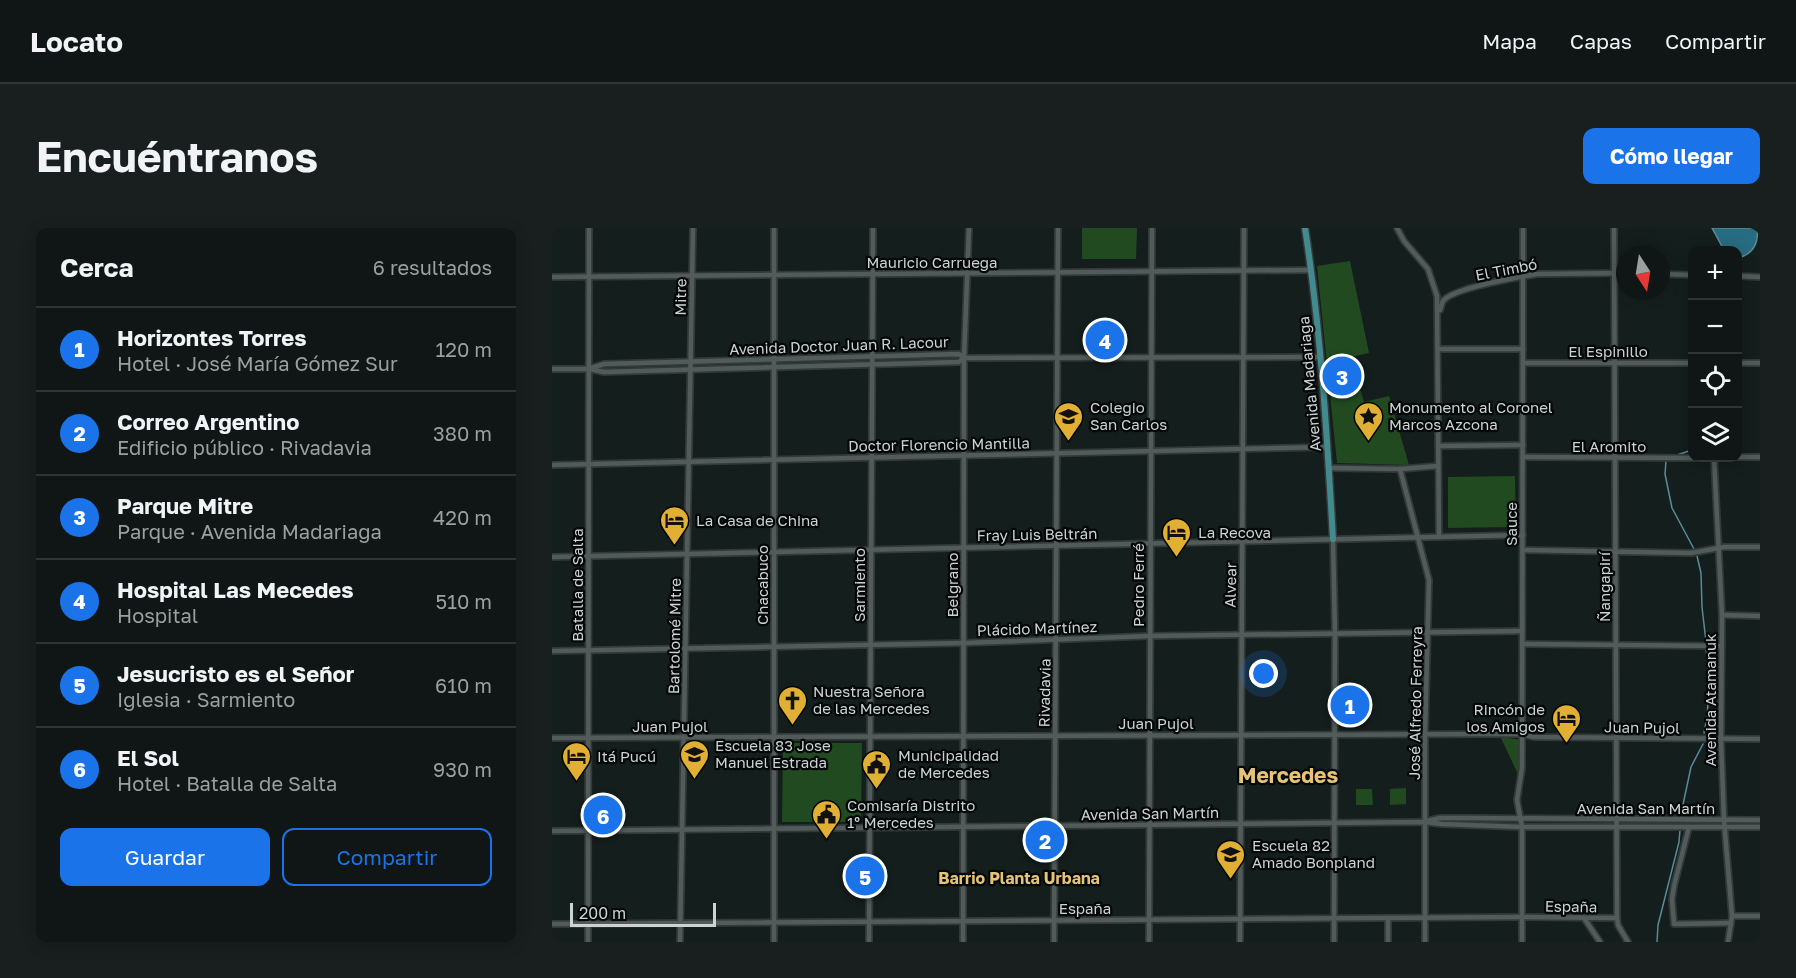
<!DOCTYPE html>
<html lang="es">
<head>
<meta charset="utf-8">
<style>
  body { margin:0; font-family:"Golos Text",sans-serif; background:#181f1e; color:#f1f3f6 }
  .controls { position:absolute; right:18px; top:18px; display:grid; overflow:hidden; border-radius:12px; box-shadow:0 3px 15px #0003 }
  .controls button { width:54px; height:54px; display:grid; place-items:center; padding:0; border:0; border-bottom:2px solid #2f3534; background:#0f1615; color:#f1f3f6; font:30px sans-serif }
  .compass { position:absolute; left:1064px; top:18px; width:54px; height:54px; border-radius:50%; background:#0f1615; box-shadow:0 3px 15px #0003; rotate:168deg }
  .scale { position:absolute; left:18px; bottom:15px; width:146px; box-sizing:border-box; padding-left:6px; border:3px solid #cdd3d2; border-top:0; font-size:16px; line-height:21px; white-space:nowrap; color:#cdd3d2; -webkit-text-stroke:4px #040707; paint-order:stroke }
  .you { position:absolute; left:712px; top:446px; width:21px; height:21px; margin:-15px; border:4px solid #fff; border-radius:50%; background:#1a73e8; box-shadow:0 0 0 9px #1a73e833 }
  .badge { display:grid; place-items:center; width:39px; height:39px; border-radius:50%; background:#1a73e8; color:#fff; font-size:20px; font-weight:700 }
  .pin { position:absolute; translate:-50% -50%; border:3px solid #fff; box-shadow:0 2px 6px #0006 }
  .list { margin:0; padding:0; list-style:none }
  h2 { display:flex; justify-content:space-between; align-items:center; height:78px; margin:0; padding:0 24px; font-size:26px }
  h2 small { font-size:20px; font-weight:400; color:#9b9fa0 }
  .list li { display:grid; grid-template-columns:39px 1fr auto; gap:18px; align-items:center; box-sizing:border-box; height:84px; padding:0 24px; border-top:2px solid #2f3534 }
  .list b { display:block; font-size:22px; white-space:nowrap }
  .list p { margin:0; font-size:20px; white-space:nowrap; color:#9b9fa0 }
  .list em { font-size:20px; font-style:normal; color:#9b9fa0 }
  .actions { display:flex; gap:12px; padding:18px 24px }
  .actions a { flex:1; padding:14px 0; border:2px solid #1a73e8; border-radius:12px; text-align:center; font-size:21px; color:#1a73e8 }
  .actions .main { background:#1a73e8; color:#fff }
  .icon { flex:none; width:33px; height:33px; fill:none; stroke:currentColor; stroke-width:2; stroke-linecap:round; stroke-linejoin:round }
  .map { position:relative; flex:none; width:1208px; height:714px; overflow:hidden; border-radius:12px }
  header { display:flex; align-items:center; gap:36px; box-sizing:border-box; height:84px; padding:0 30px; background:#0f1615; border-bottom:2px solid #2f3534 }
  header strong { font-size:28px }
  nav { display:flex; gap:33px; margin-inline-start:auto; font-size:21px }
  .intro { display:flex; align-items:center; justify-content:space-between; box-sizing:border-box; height:144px; padding:0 36px }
  h1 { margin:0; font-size:42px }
  .button { padding:15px 27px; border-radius:12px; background:#1a73e8; color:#fff; font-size:21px; font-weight:700 }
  main { display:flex; gap:36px; padding:0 36px }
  aside { flex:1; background:#0f1615; border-radius:12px; box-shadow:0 3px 15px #0003 }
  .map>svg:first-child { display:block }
  .green { fill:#214a21 }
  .water { fill:#276c81; stroke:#598b99; stroke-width:1.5 }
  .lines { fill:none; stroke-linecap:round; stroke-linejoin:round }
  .stream { stroke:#598b99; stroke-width:1.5 }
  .minor-casing { stroke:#333938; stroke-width:8 }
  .major-casing { stroke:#333938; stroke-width:9 }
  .minor { stroke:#515c5a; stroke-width:4.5 }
  .major { stroke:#438a8e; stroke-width:6 }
  .labels { text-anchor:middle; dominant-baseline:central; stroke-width:4.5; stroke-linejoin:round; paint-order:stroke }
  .street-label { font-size:15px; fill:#cdd3d2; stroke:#040707 }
  .poi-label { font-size:15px; fill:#cdd3d2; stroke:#040707; text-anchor:start }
  .neighbourhood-label { font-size:16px; font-weight:bold; fill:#e5c379; stroke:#040707 }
  .district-label { font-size:21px; font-weight:bold; fill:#e5c379; stroke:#040707 }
</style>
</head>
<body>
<header>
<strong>Locato</strong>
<nav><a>Mapa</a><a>Capas</a><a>Compartir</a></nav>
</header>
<div class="intro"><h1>Encuéntranos</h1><a class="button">Cómo llegar</a></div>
<main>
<aside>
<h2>Cerca<small>6 resultados</small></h2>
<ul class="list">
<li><span class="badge">1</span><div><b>Horizontes Torres</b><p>Hotel · José María Gómez Sur</p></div><em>120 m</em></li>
<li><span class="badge">2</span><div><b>Correo Argentino</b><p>Edificio público · Rivadavia</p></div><em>380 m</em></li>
<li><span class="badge">3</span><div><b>Parque Mitre</b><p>Parque · Avenida Madariaga</p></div><em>420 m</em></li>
<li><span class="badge">4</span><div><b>Hospital Las Mecedes</b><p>Hospital</p></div><em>510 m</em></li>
<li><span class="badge">5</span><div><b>Jesucristo es el Señor</b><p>Iglesia · Sarmiento</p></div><em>610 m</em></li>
<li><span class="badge">6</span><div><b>El Sol</b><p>Hotel · Batalla de Salta</p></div><em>930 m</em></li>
</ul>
<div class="actions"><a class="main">Guardar</a><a>Compartir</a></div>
</aside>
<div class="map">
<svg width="1208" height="714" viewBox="0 0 1208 714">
  <rect width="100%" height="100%" fill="#141e1c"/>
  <g class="green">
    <polygon points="530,0 585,0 584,31 530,31"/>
    <polygon points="798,33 817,125 799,129 812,174 837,168 857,237 785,235 765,38"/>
    <polygon points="963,248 964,299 896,300 896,249"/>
    <polygon points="950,509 969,512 970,540 966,546 949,510"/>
    <polygon points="231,515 310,515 309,594 230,594"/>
    <polygon points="854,560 854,576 838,577 838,561"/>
    <polygon points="804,561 820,561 821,577 804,577"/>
  </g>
  <path class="water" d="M1160,0H1205C1207,16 1201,26 1186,30V22H1172Z"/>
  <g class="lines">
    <g class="stream">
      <polyline points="1119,229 1140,222"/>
      <polyline points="1114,233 1113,246 1120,280 1142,321"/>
      <polyline points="1145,328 1149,345 1150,379 1154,414"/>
      <path d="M1152,505C1158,476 1158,449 1154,421"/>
      <polyline points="1129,586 1139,539 1151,516"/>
      <polyline points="1105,714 1106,697 1127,614 1128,602"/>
    </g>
    <defs>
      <g id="minor">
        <polyline points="845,0 852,13 876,41 885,68 887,309"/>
        <polyline points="1062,0 1065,690 1066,697 1076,714"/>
        <polyline points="1109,46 1140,47"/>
        <polyline points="1186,48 1208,49"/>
        <polyline points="0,49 759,42"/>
        <path d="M888,82C889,79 890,75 891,73C901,60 967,49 985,46L1073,45"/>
        <polyline points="887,121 971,121"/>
        <polyline points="971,135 1140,135"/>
        <polyline points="1186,135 1208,135"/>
        <polyline points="39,140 52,136 407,126 412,130"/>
        <polyline points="0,141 37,141 52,144 407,134 412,130 767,129"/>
        <polyline points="886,218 971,217"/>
        <polyline points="971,229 1142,230"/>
        <polyline points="1186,229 1208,229"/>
        <polyline points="1162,230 1170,387 1169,512 1172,592 1180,688 1176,714"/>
        <polyline points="0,237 775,219"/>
        <polyline points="777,240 848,241 886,238"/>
        <polyline points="848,241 877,352 873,506 873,714"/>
        <polyline points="781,311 783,405 782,714"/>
        <polyline points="971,322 1139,325 1172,319 1208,319"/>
        <polyline points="0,329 971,307"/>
        <polyline points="1170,387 1208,388"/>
        <polyline points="971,416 1170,418"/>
        <polyline points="0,423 412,415 597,408 970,403"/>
        <polyline points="0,510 945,506 971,506 981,509 1208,511"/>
        <polyline points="875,593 888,590 919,590 1208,592"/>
        <polyline points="1137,599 1122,658 1120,671 1122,696 1179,695"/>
        <polyline points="0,603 873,594 890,596 970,599 1208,599"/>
        <polyline points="1180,688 1208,688"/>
        <polyline points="1032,690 1048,714"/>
        <polyline points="0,696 970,689 1065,690"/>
        <polyline points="36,714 37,0"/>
        <polyline points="128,714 141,0"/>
        <polyline points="222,714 222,0"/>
        <polyline points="317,714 321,0"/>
        <polyline points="411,714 412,130 417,0"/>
        <polyline points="502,714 506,0"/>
        <polyline points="597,714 600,0"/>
        <polyline points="688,714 692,0"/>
        <polyline points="836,714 836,690"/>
        <polyline points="970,714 970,599 965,572 970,540 971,0"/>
      </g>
      <path id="major" d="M753,0C769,103 775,208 781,311"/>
    </defs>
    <use href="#minor" class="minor-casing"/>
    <use href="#major" class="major-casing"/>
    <use href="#minor" class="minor"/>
    <use href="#major" class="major"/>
  </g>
  <defs>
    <symbol id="school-pin" viewBox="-11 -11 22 30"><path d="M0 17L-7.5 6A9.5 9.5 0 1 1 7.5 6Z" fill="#e1af34" stroke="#040707"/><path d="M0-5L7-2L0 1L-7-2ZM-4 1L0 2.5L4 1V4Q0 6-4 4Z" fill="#111"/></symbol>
    <symbol id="sight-pin" viewBox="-11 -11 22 30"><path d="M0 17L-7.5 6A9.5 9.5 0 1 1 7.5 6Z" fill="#e1af34" stroke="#040707"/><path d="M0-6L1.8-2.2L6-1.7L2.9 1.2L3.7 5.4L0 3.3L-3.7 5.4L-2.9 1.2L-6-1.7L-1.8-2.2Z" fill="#111"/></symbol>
    <symbol id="hotel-pin" viewBox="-11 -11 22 30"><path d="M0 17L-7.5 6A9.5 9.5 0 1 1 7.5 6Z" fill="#e1af34" stroke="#040707"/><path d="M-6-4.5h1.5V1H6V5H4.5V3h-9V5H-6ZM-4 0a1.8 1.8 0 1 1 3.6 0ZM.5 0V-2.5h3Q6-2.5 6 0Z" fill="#111"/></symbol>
    <symbol id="church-pin" viewBox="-11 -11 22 30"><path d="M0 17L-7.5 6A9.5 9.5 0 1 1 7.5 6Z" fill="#e1af34" stroke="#040707"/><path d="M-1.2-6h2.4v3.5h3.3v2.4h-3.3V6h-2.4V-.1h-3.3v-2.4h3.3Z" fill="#111"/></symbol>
    <symbol id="civic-pin" viewBox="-11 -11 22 30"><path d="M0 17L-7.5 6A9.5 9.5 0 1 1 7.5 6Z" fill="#e1af34" stroke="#040707"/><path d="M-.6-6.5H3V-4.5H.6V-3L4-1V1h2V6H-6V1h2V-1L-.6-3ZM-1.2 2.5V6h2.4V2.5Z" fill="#111"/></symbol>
  </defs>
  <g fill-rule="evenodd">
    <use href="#school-pin" x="500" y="172" width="33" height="45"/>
    <use href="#sight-pin" x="800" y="172" width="33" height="45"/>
    <use href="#hotel-pin" x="106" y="276" width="33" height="45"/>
    <use href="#hotel-pin" x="608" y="288" width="33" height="45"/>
    <use href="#church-pin" x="224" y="456" width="33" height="45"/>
    <use href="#hotel-pin" x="998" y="474" width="33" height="45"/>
    <use href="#school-pin" x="126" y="510" width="33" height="45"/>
    <use href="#hotel-pin" x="8" y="512" width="33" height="45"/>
    <use href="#civic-pin" x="308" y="520" width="33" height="45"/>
    <use href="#civic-pin" x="258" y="570" width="33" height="45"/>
    <use href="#school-pin" x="662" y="610" width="33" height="45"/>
  </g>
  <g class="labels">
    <g class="street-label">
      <text x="380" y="34">Mauricio Carruega</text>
      <text transform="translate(954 41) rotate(-11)">El Timbó</text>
      <text transform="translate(128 69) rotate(-89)">Mitre</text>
      <text transform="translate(287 117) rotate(-2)">Avenida Doctor Juan R. Lacour</text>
      <text x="1056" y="123">El Espinillo</text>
      <text transform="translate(757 156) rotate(-95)">Avenida Madariaga</text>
      <text transform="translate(387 216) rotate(-1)">Doctor Florencio Mantilla</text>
      <text x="1057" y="218">El Aromito</text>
      <text transform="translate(959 296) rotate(-90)">Sauce</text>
      <text transform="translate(485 306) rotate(-1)">Fray Luis Beltrán</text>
      <text transform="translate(25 357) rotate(-90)">Batalla de Salta</text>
      <text transform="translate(210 357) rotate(-90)">Chacabuco</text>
      <text transform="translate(307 357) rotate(-90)">Sarmiento</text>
      <text transform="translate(400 357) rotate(-90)">Belgrano</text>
      <text transform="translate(586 357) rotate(-90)">Pedro Ferré</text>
      <text transform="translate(678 357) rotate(-89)">Alvear</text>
      <text transform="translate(1052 359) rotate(-90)">Ñangapirí</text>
      <text transform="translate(485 400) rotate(-2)">Plácido Martínez</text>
      <text transform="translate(122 408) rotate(-89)">Bartolomé Mitre</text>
      <text transform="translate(492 465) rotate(-89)">Rivadavia</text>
      <text transform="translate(1158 472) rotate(-90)">Avenida Atamanuk</text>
      <text transform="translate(863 475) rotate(-89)">José Alfredo Ferreyra</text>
      <text x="604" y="495">Juan Pujol</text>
      <text x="118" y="498">Juan Pujol</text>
      <text transform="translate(1090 499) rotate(1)">Juan Pujol</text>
      <text x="1094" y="580">Avenida San Martín</text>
      <text transform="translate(598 585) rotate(-1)">Avenida San Martín</text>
      <text transform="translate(1019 678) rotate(1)">España</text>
      <text x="533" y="680">España</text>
    </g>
    <g class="poi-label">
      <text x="538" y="179">Colegio<tspan x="538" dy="17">San Carlos</tspan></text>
      <text x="837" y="179">Monumento al Coronel<tspan x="837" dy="17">Marcos Azcona</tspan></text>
      <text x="144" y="292">La Casa de China</text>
      <text x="646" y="304">La Recova</text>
      <text x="261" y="463">Nuestra Señora<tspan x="261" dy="17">de las Mercedes</tspan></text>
      <text x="993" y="481" text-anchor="end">Rincón de<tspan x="993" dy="17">los Amigos</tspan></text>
      <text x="163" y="517">Escuela 83 Jose<tspan x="163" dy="17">Manuel Estrada</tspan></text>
      <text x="346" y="527">Municipalidad<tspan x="346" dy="17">de Mercedes</tspan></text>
      <text x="45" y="528">Itá Pucú</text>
      <text x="295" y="577">Comisaría Distrito<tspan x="295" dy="17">1º Mercedes</tspan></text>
      <text x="700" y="617">Escuela 82<tspan x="700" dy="17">Amado Bonpland</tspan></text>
    </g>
    <g class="neighbourhood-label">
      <text x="467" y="650">Barrio Planta Urbana</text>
    </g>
    <g class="district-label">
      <text x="736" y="547">Mercedes</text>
    </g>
  </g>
</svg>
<div class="controls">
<button>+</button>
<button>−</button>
<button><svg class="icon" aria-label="locate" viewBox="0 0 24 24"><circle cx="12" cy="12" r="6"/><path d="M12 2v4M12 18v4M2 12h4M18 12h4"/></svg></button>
<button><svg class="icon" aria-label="layers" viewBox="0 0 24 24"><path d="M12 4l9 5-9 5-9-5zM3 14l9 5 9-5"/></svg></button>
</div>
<svg class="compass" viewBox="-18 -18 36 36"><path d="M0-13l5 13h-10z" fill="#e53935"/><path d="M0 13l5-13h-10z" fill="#9b9fa0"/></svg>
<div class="scale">200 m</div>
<div class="you"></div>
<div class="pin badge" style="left:798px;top:477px">1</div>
<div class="pin badge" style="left:493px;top:612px">2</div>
<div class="pin badge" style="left:790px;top:148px">3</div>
<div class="pin badge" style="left:553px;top:112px">4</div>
<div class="pin badge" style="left:313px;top:648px">5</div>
<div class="pin badge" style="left:51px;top:587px">6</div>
</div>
</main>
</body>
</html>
